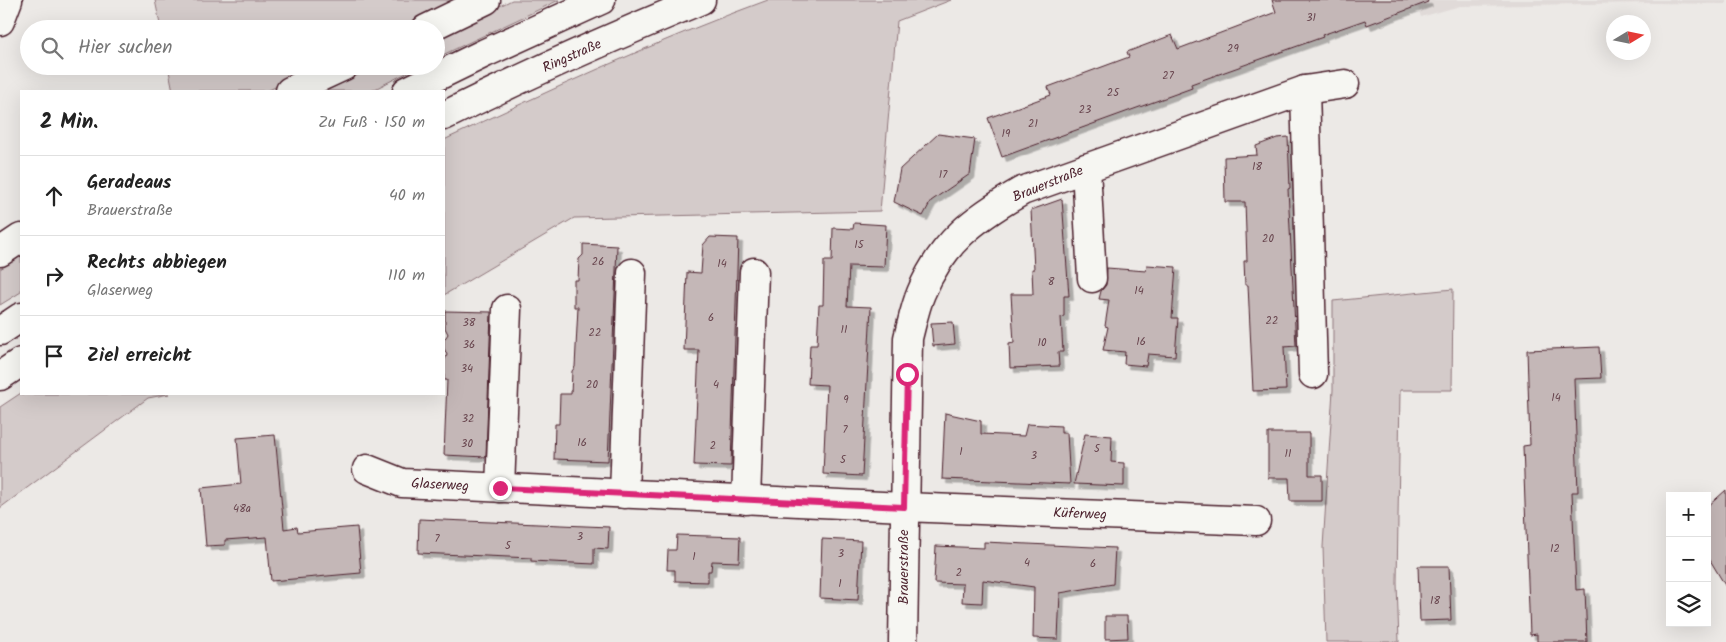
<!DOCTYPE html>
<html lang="de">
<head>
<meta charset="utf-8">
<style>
  body { margin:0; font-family:Kalam,sans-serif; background:#f2f2f2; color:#222 }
  .controls { position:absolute; right:15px; bottom:15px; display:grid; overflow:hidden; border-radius:0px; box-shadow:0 5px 20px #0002 }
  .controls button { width:45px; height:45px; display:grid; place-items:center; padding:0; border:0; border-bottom:1px solid #e0e0e0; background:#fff; color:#222; font:25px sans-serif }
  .compass { position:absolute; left:1606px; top:15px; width:45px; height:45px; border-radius:50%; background:#fff; box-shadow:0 5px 20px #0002; rotate:80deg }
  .stop { position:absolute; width:15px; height:15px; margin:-11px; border:4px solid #db2777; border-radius:50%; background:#fff }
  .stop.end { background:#db2777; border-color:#fff; box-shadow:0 1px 5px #0008 }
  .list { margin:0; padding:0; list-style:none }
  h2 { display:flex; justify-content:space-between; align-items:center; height:65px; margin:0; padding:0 20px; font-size:21px }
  h2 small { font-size:16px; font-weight:400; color:#767676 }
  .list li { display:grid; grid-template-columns:32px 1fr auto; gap:15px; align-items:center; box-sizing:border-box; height:80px; padding:0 20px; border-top:1px solid #e0e0e0 }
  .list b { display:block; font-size:19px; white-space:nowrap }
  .list p { margin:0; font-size:16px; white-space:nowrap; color:#767676 }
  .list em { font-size:16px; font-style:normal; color:#767676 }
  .icon { flex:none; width:28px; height:28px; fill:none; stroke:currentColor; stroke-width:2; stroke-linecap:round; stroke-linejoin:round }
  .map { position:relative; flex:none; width:1726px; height:642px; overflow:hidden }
  .search { position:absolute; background:#fff; box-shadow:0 5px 20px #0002; left:20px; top:20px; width:425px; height:55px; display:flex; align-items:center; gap:12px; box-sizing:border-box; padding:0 18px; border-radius:28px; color:#767676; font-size:19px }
  .panel { position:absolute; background:#fff; box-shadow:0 5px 20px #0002; left:20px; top:90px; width:425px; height:305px; border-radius:0px }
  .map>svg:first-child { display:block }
  .built { fill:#e0dad8 }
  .green { fill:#d4cbca; stroke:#8f757a }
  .building { fill:#c4b7b7; stroke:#4a1f2b; filter:url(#shadow) }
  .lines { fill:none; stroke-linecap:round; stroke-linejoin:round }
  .minor-casing { stroke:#4a1f2b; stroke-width:31 }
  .highway-casing { stroke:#4a1f2b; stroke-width:31 }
  .minor { stroke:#f6f6f2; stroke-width:28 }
  .highway { stroke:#f6f6f2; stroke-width:28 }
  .route { stroke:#db2777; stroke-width:6 }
  .labels { text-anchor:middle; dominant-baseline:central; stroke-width:4; stroke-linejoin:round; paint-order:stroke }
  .number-label { font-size:11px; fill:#68454e }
  .street-label { font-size:14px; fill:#4a1f2b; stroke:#f6f6f2 }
</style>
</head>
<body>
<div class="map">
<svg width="1726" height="642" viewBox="0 0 1726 642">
  <defs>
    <filter id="shadow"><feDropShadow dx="4.5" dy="4.5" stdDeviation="0" flood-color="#0004"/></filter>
  </defs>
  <rect width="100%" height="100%" fill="#ece9e6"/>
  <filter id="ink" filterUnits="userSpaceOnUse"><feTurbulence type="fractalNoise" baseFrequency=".02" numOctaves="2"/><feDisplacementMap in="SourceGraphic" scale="10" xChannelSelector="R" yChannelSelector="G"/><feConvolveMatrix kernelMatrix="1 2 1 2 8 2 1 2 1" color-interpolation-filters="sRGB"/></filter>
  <g filter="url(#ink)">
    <polygon class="built" points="1416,0 1726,0 1726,4 1653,3 1460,6 1421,17"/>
    <g class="green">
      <polygon points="155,0 458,0 396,29 161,29"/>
      <polygon points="512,0 559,0 436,58 436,37"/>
      <path d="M768,0H951L897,21L880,211L574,218L444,295V140C550,90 658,40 768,0Z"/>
      <polygon points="168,66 319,66 267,91 173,91"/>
      <polygon points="376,66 420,66 371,91 326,91"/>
      <polygon points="21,256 21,292 0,305 0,269"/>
      <polygon points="1453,289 1452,390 1400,390 1397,583 1399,642 1326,642 1323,547 1333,390 1333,301"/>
      <polygon points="21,393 21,394 169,394 148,398 0,508 0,407"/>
    </g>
    <g class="building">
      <polygon points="1272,0 1427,0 1428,2 1367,25 1365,20 1322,35 1323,37 1191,84 1192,88 1002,157 988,118 1051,95 1048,87 1129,57 1127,52 1172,35 1178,49 1276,12"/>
      <polygon points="938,134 975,139 970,174 931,201 923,216 894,202 900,169"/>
      <polygon points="1288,137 1290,188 1288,189 1296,346 1284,347 1286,390 1253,391 1248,285 1245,285 1244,261 1247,261 1245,202 1225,202 1224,157 1257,155 1256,146 1277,138"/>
      <polygon points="1062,199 1069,296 1064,296 1064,316 1061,317 1063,352 1058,352 1059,366 1010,368 1009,344 1014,343 1011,294 1033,294 1032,269 1034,269 1031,210"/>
      <polygon points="854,223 886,225 884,267 849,266 847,306 871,307 862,476 823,474 827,385 808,384 810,345 817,345 819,305 823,305 824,261 832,261 833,228 853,229"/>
      <polygon points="710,237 738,238 731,466 694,465 699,350 684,350 687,272 701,273 703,245"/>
      <polygon points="583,244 617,246 608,461 554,459 555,424 559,424 560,394 571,394 572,371 575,367 578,307 574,307 574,280 578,280 579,259 583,255"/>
      <polygon points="1147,265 1176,267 1172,318 1178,318 1175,356 1148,354 1146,366 1124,364 1125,352 1103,350 1108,327 1105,326 1109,300 1099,299 1101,291 1106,285 1107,268 1146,271"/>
      <polygon points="445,311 491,312 486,457 444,455 447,380 444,380 444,361 447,355 444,348 444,340 448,334 445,328"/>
      <polygon points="953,322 955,344 933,346 931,323"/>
      <polygon points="1599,347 1601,378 1574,379 1578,492 1572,492 1576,590 1585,589 1587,642 1537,642 1537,634 1530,635 1525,503 1523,446 1530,445 1527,350"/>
      <polygon points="945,413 981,421 981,434 1024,436 1027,424 1061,426 1061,433 1067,433 1070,484 942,479"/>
      <polygon points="1268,433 1309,433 1309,475 1322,475 1322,501 1290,501 1289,478 1268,478"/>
      <polygon points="1085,434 1112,436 1111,462 1124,463 1124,486 1074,484"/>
      <polygon points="275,435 284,529 297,527 298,532 357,527 361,573 271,581 267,537 225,540 225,545 206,546 201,488 241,484 237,438"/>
      <polygon points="1726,490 1726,587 1707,555 1707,507"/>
      <polygon points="419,519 609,527 608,549 594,548 594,564 531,561 531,558 418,553"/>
      <polygon points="677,535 740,537 739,562 712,561 711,571 708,571 708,582 675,581 675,570 667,570 668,550 676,550"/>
      <polygon points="822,539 861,541 858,600 820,598"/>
      <polygon points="984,542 1115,548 1113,584 1060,593 1058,639 1033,638 1034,587 983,580 982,603 962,602 963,584 934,583 936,546 984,548"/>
      <polygon points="1418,566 1449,566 1451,620 1420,621"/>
      <polygon points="1105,616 1127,616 1128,638 1105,639"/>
    </g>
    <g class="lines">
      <defs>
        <g id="minor">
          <polyline points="0,21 8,0"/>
          <polyline points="426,29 486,0"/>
          <polyline points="1305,90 1313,374"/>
          <polyline points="290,91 344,66"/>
          <polyline points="1086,168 1092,278"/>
          <polyline points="0,252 21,238"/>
          <polyline points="367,469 402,483 904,507 1256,521"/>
          <polyline points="500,488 507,309"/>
          <polyline points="624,494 632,273"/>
          <polyline points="746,500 754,272"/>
          <path d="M903,642L908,338C912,323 915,307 921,293C942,242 975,218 1022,191L1305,90L1345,84"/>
        </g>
        <g id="highway">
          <polyline points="407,91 485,53 601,0"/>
          <path d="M444,116C528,74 614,36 701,0"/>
          <polyline points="0,331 21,317"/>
          <polyline points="0,376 21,362"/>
        </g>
      </defs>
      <use href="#minor" class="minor-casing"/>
      <use href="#highway" class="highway-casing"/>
      <use href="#minor" class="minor"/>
      <use href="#highway" class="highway"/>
    </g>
  </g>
  <g class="lines" filter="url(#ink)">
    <polyline class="route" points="500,488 904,507 907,374"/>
  </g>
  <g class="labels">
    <g class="number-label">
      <text x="1311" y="18">31</text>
      <text x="1233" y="49">29</text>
      <text x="1168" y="76">27</text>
      <text x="1113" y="93">25</text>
      <text x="1085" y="110">23</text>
      <text x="1033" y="124">21</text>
      <text x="1006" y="134">19</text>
      <text x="1257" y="167">18</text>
      <text x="943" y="175">17</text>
      <text x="1268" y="239">20</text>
      <text x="859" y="245">15</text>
      <text x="598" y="262">26</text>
      <text x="722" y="264">14</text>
      <text x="1051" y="282">8</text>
      <text x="1139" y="291">14</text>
      <text x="711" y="318">6</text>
      <text x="1272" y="321">22</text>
      <text x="469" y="323">38</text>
      <text x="844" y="330">11</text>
      <text x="595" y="333">22</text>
      <text x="1141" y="342">16</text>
      <text x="1042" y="343">10</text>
      <text x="469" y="345">36</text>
      <text x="467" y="369">34</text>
      <text x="592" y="385">20</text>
      <text x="716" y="385">4</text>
      <text x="1556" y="398">14</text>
      <text x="846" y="400">9</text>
      <text x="468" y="419">32</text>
      <text x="845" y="430">7</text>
      <text x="582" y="443">16</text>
      <text x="467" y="444">30</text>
      <text x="713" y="446">2</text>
      <text x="1097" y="449">5</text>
      <text x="961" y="452">1</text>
      <text x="1288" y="454">11</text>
      <text x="1034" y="456">3</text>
      <text x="843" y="460">5</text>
      <text x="242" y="509">48a</text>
      <text x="580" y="537">3</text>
      <text x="437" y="539">7</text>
      <text x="508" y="546">5</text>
      <text x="1555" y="549">12</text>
      <text x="841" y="554">3</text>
      <text x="694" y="557">1</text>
      <text x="1027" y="563">4</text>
      <text x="1093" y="564">6</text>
      <text x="959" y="573">2</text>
      <text x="840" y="584">1</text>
      <text x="1435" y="601">18</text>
    </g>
    <g class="street-label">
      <text transform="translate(572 56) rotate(-24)">Ringstraße</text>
      <text transform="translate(1048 184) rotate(-22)">Brauerstraße</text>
      <text transform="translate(440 485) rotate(3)">Glaserweg</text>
      <text transform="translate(1080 514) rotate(2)">Küferweg</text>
      <text transform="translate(904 567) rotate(-90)">Brauerstraße</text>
    </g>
  </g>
</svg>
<div class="controls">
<button>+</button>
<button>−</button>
<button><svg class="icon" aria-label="layers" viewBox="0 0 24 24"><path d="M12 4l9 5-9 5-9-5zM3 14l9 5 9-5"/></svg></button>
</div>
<svg class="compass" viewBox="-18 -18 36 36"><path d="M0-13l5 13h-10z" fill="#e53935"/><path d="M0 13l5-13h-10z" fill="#767676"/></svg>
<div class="stop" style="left:907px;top:374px"></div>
<div class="stop end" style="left:500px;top:488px"></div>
<div class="search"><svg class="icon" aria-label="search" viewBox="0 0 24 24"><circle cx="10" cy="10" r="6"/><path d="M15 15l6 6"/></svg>Hier suchen</div>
<section class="panel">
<h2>2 Min.<small>Zu Fuß · 150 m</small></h2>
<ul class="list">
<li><svg class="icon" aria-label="ahead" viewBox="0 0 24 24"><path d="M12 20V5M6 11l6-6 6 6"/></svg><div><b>Geradeaus</b><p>Brauerstraße</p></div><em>40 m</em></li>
<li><svg class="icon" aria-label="right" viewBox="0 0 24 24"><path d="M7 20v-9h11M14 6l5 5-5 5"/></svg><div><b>Rechts abbiegen</b><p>Glaserweg</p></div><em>110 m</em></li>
<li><svg class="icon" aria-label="arrive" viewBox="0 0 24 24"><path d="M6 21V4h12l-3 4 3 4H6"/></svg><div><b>Ziel erreicht</b></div></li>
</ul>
</section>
</div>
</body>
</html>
